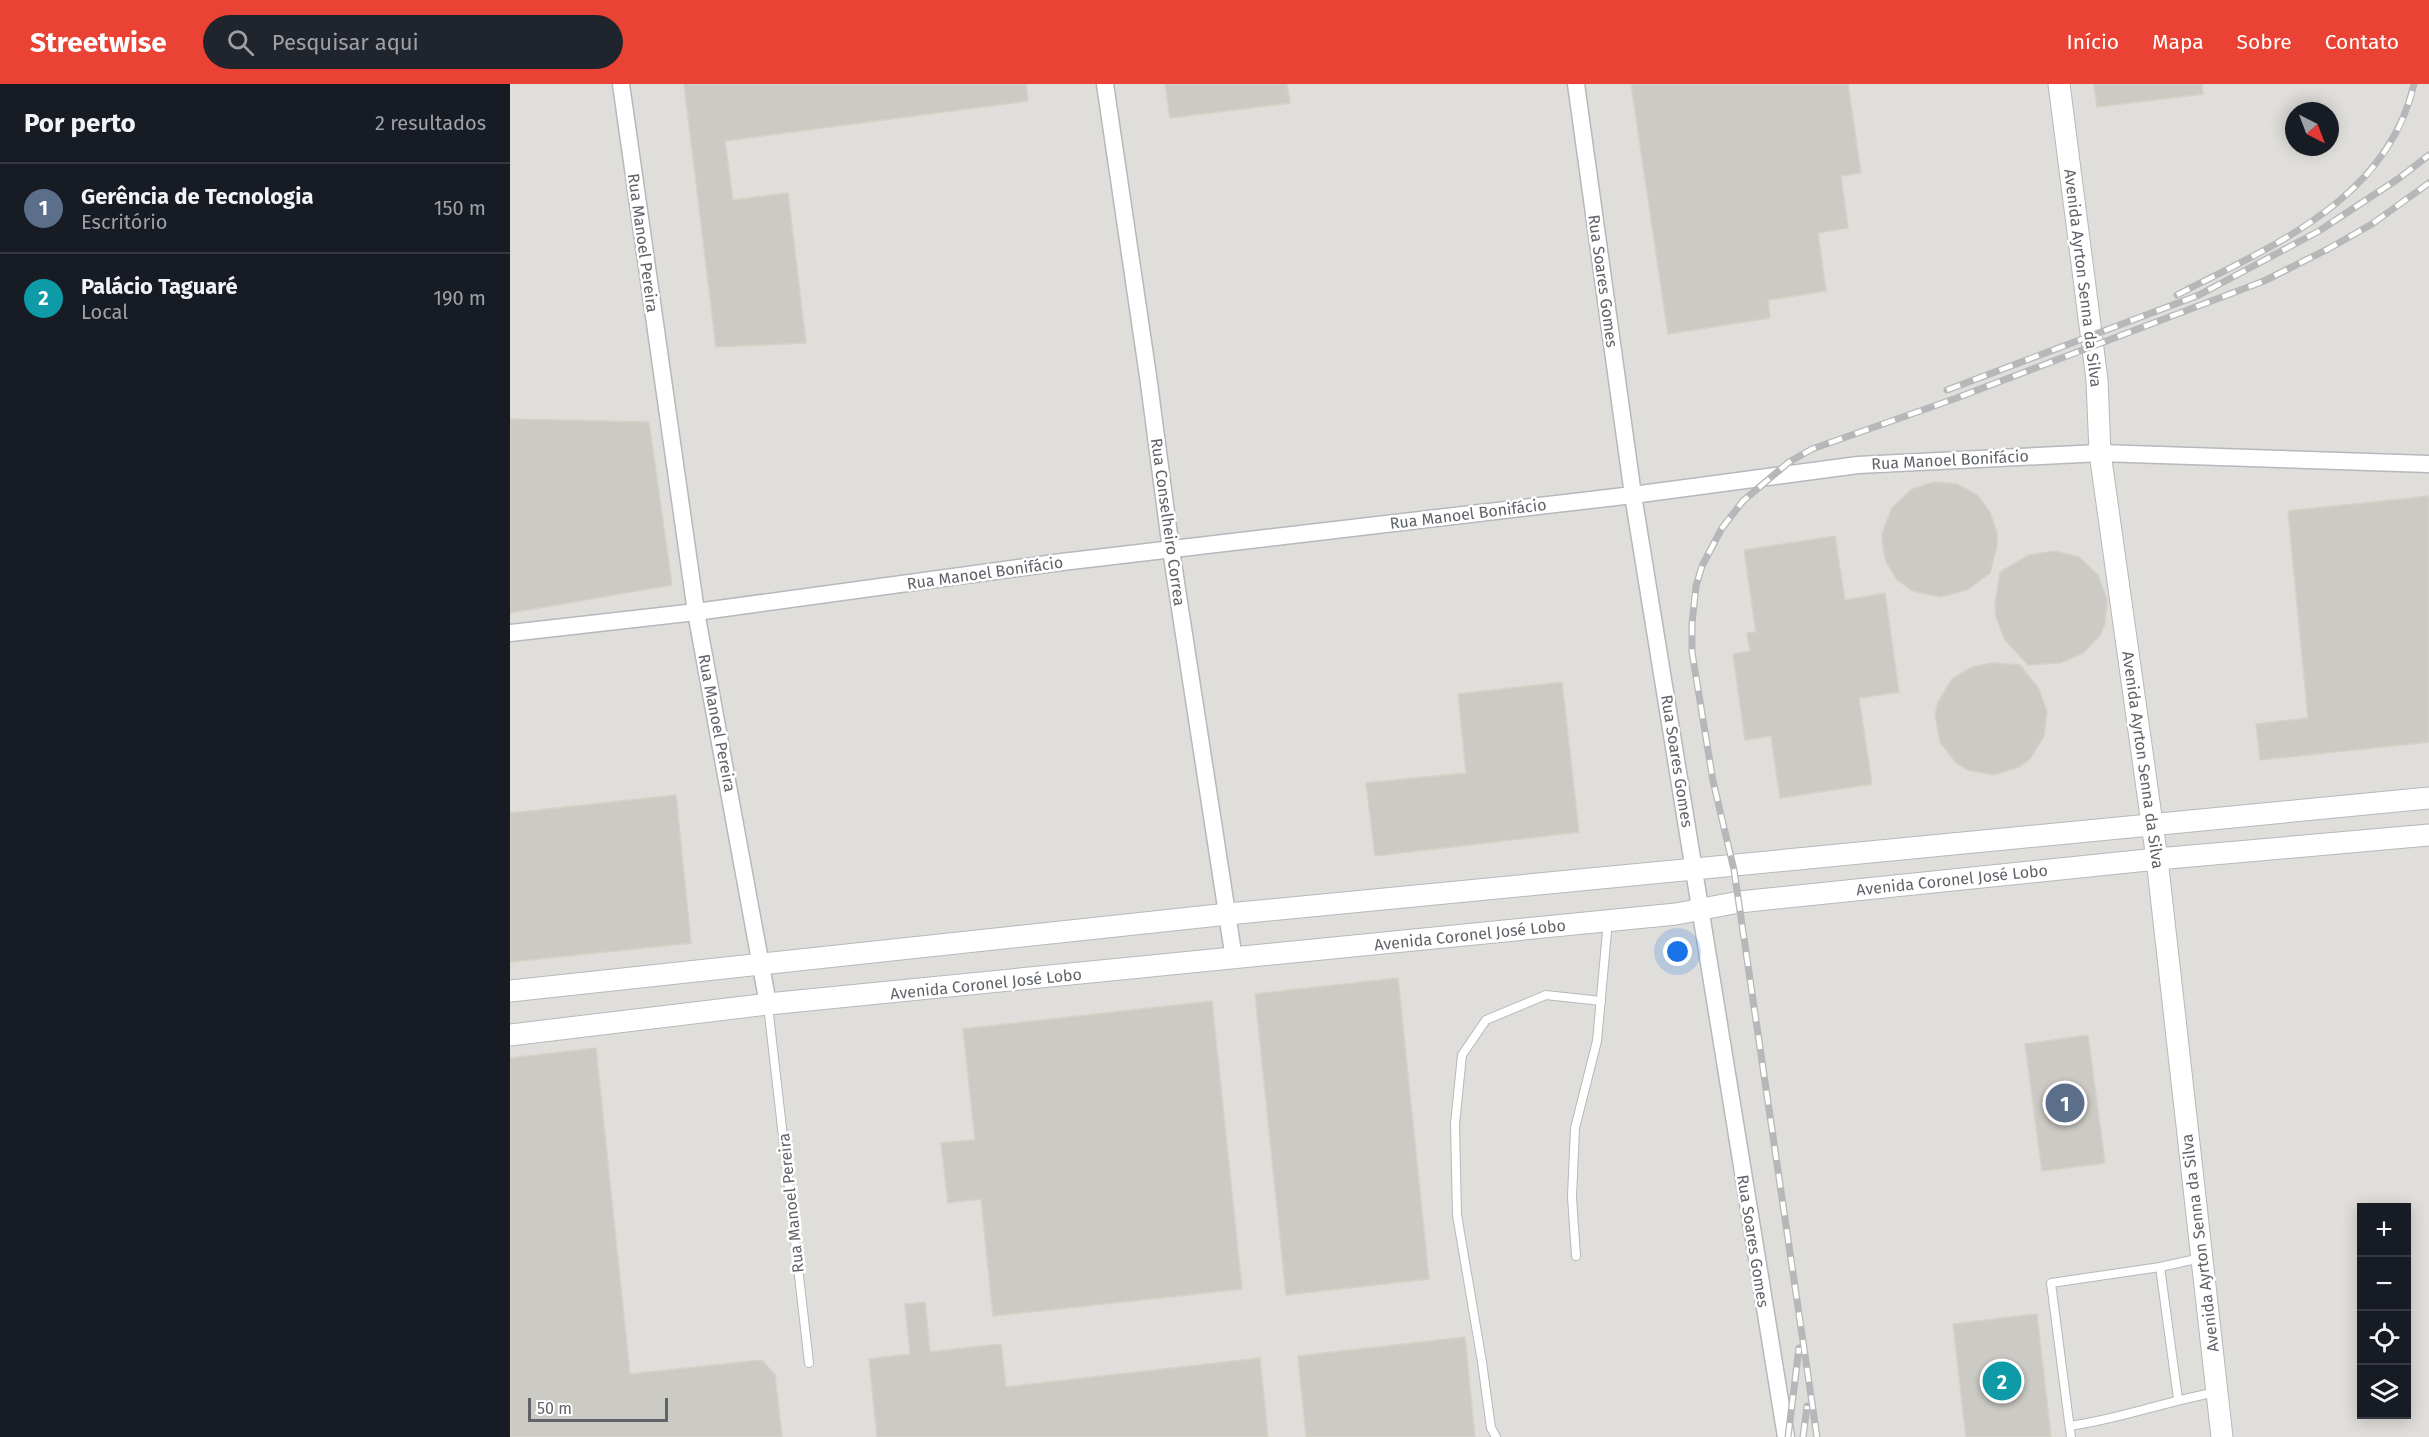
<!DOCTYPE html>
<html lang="pt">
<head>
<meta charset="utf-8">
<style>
  body { margin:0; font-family:"Fira Sans",sans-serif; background:#20242c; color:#f1f3f6 }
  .controls { position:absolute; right:18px; bottom:18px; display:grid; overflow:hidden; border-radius:0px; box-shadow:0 3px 15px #0003 }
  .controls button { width:54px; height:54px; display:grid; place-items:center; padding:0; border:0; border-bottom:2px solid #363941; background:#171b24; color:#f1f3f6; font:30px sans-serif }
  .compass { position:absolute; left:1775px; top:18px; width:54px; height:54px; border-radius:50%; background:#171b24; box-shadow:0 3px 15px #0003; rotate:138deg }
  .scale { position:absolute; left:18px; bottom:15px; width:140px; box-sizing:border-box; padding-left:6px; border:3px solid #5f6368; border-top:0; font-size:16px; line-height:21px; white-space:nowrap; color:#5f6368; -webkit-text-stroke:4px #fff; paint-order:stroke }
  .you { position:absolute; left:1168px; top:868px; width:21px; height:21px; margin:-15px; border:4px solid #fff; border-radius:50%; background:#1a73e8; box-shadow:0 0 0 9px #1a73e833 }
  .badge { display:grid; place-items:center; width:39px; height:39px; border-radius:50%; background:#ea4335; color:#fff; font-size:20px; font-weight:700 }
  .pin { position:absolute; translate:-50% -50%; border:3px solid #fff; box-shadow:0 2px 6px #0006 }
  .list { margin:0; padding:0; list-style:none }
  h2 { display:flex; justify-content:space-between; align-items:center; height:78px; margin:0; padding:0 24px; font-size:26px }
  h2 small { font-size:20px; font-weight:400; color:#9ea1a6 }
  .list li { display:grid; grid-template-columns:39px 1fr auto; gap:18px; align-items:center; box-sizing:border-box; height:90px; padding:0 24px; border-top:2px solid #363941 }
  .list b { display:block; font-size:22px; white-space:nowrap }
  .list p { margin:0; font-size:20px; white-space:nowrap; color:#9ea1a6 }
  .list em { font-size:20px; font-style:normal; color:#9ea1a6 }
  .icon { flex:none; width:33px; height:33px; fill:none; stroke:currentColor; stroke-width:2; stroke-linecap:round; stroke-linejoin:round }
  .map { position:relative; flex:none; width:1919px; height:1353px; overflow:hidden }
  header { display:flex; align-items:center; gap:36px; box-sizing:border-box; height:84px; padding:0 30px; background:#ea4335; color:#fff }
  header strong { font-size:28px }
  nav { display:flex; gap:33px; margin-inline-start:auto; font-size:21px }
  .search { width:420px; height:54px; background:#20242c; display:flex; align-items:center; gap:15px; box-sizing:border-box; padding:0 21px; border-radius:33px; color:#9ea1a6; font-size:22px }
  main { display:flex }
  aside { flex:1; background:#171b24 }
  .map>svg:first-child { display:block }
  .industrial { fill:#e0deda; fill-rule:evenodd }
  .building { fill:#cccac5; stroke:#d6d1c6; stroke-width:1.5 }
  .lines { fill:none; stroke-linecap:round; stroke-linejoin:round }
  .service-casing { stroke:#b5b8bc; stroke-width:10 }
  .minor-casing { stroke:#b5b8bc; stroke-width:19 }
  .tertiary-casing { stroke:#b5b8bc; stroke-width:23 }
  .service { stroke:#fff; stroke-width:8 }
  .minor { stroke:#fff; stroke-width:16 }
  .tertiary { stroke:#fff; stroke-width:21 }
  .rail-casing { stroke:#b6b7b8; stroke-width:7 }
  .rail { stroke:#fff; stroke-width:4.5; stroke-dasharray:14; stroke-linecap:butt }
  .labels { text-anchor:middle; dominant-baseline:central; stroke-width:5; stroke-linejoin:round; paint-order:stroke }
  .street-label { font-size:16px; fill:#5f6368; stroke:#fff }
</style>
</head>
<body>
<header>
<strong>Streetwise</strong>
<div class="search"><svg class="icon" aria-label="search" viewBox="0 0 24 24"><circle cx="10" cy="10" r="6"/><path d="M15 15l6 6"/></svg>Pesquisar aqui</div>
<nav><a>Início</a><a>Mapa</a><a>Sobre</a><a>Contato</a></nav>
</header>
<main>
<aside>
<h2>Por perto<small>2 resultados</small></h2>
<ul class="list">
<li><span class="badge" style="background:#5c6f8a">1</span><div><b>Gerência de Tecnologia</b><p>Escritório</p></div><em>150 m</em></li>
<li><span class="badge" style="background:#0f9aa8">2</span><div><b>Palácio Taguaré</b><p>Local</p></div><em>190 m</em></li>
</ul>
</aside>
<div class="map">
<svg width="1919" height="1353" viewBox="0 0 1919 1353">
  <rect width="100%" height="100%" fill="#f1efe8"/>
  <path class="industrial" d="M0,0H1919V1353H0ZM1784,27H1820V63H1784ZM1852,1124H1896V1330H1852Z"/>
  <g class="building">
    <polygon points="174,0 516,0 518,17 215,57 223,116 278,109 296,259 206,263"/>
    <polygon points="655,0 777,0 780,19 660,34"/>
    <polygon points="1121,0 1338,0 1351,89 1331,92 1338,144 1308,149 1316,207 1258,216 1260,234 1158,250"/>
    <polygon points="1584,0 1692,0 1693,10 1587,23"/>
    <polygon points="0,335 139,338 162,501 0,529"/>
    <polygon points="1424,398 1447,400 1467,411 1480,428 1487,449 1487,462 1480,489 1457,506 1430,513 1403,507 1386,495 1376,477 1373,464 1372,450 1382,424 1402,405"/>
    <polygon points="1919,412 1919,658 1750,676 1746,640 1798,634 1778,427"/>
    <polygon points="1325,452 1335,516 1375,509 1389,608 1349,614 1362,700 1270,714 1261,652 1235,656 1223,570 1240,567 1237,549 1246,548 1234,466"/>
    <polygon points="1544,467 1569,473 1588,491 1597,515 1595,540 1590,551 1573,569 1550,579 1518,581 1495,556 1486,533 1485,521 1490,488 1519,471"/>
    <polygon points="1482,579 1510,581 1529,605 1537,628 1534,652 1520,675 1509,683 1484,691 1458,686 1446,679 1430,658 1425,631 1428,618 1442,595 1462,583"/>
    <polygon points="1052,598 1069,748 865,772 856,699 956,689 948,610"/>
    <polygon points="166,711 181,859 0,878 0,729"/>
    <polygon points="888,894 919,1195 776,1211 745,910"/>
    <polygon points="702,917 732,1205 483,1232 471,1115 438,1119 431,1059 465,1056 453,945"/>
    <polygon points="1578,951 1595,1079 1532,1087 1515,960"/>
    <polygon points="86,964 120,1290 252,1276 265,1291 272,1353 0,1353 0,974"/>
    <polygon points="415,1218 420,1268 491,1260 496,1303 750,1274 758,1353 367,1353 359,1275 400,1270 395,1220"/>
    <polygon points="1527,1230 1541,1353 1456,1353 1443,1240"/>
    <polygon points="955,1253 965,1353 796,1353 788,1272"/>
  </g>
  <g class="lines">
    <defs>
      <g id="service">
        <polyline points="258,922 299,1279"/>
        <polyline points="1066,1172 1062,1113 1065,1044 1087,957 1098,837"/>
        <polyline points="1650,1183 1668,1315"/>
        <path d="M1560,1342C1610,1335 1657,1317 1707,1308"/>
        <polyline points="986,1353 981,1344 972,1278 947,1131 945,1040 952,971 976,936 1036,911 1091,917"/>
        <polyline points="1561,1353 1541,1199 1650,1183 1691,1174"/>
      </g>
      <g id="minor">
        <polyline points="111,0 186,528 258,920"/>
        <polyline points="595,0 638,292 661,466 724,875"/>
        <polyline points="1066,0 1123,411 1276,1353"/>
        <polyline points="0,549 186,528 552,478 1123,411 1348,381 1590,369 1919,380"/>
      </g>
      <g id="tertiary">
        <polyline points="1549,0 1587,296 1590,369 1647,775 1712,1353"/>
        <polyline points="0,907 718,830 1919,714"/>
        <polyline points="0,951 258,920 1166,830 1229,818 1647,775 1919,751"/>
      </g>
    </defs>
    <use href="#service" class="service-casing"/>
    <use href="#minor" class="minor-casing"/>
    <use href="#tertiary" class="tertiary-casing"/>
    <use href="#service" class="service"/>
    <use href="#minor" class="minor"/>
    <use href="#tertiary" class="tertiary"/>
    <defs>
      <g id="rail">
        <path d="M1667,211C1763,161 1877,117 1904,0"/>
        <polyline points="1437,306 1689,211 1809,147 1888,95 1919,71"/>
        <polyline points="1278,1353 1289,1264"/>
        <polyline points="1293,1353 1297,1322"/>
        <polyline points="1307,1353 1224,786 1203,697 1182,568 1182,540 1186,502 1192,482 1212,444 1233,417 1279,378 1302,365 1444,315 1754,197 1818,165 1862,140 1919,99"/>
      </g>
    </defs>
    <use href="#rail" class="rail-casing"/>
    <use href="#rail" class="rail"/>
  </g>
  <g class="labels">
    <g class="street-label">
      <text transform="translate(133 159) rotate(82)">Rua Manoel Pereira</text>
      <text transform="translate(1573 194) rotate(83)">Avenida Ayrton Senna da Silva</text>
      <text transform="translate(1093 197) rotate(82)">Rua Soares Gomes</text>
      <text transform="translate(1440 376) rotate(-3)">Rua Manoel Bonifácio</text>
      <text transform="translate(958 430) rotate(-7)">Rua Manoel Bonifácio</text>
      <text transform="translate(658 438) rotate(82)">Rua Conselheiro Correa</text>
      <text transform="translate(475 489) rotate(-8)">Rua Manoel Bonifácio</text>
      <text transform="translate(207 639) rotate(79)">Rua Manoel Pereira</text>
      <text transform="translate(1633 676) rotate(82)">Avenida Ayrton Senna da Silva</text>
      <text transform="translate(1167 677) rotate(81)">Rua Soares Gomes</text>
      <text transform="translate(1442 796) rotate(-6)">Avenida Coronel José Lobo</text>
      <text transform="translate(960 851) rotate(-6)">Avenida Coronel José Lobo</text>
      <text transform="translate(476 900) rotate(-6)">Avenida Coronel José Lobo</text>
      <text transform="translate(281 1119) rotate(-96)">Rua Manoel Pereira</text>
      <text transform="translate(1243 1157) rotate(81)">Rua Soares Gomes</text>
      <text transform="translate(1690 1159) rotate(-97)">Avenida Ayrton Senna da Silva</text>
    </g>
  </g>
</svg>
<div class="controls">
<button>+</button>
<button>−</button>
<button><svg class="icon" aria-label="locate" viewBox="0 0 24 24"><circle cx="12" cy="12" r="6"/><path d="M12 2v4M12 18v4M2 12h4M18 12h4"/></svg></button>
<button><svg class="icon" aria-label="layers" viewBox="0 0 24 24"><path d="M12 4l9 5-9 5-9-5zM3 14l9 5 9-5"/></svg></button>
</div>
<svg class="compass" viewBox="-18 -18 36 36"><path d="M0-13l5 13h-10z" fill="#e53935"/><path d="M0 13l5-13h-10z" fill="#9ea1a6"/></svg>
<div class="scale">50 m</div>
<div class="you"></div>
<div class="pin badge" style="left:1555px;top:1019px;background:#5c6f8a">1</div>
<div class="pin badge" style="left:1492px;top:1297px;background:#0f9aa8">2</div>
</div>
</main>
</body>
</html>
